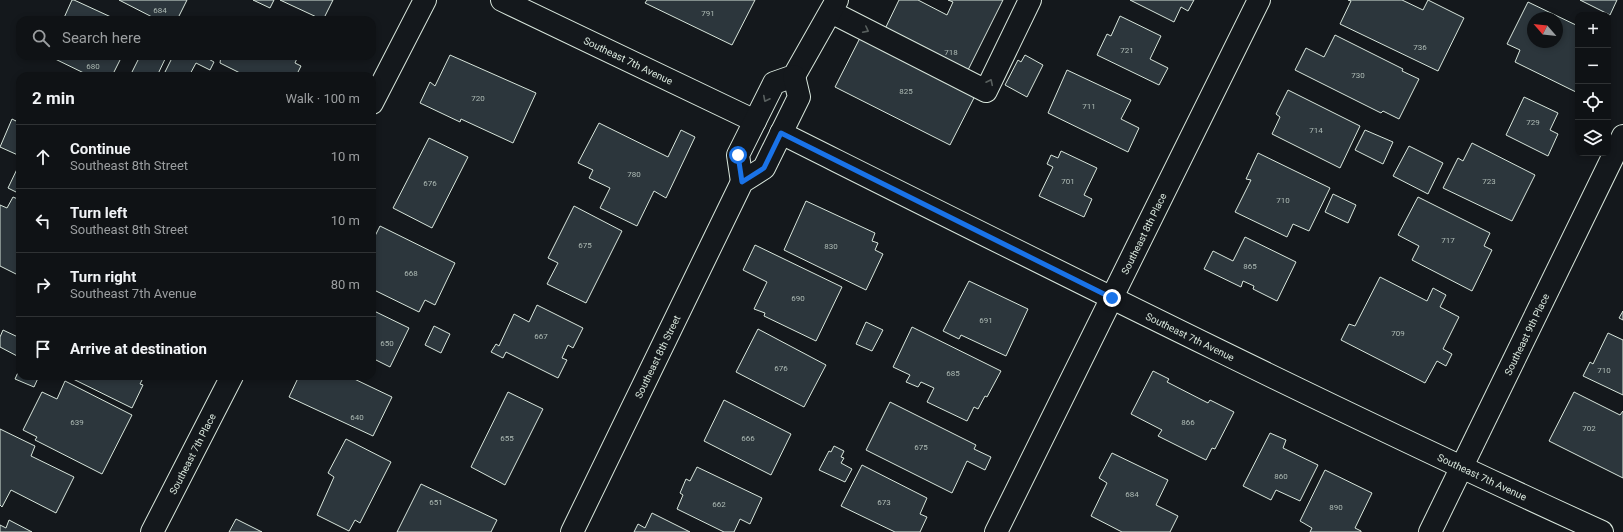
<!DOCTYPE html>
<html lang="en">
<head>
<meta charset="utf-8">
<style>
  body { margin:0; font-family:Roboto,sans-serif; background:#181b1e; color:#f1f3f6 }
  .controls { position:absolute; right:12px; top:12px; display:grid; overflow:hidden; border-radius:8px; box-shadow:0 2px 6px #0003 }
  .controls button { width:36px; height:36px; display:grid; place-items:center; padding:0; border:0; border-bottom:1px solid #2f3234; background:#0f1215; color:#f1f3f6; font:20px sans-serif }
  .compass { position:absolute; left:1527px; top:12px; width:36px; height:36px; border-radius:50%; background:#0f1215; box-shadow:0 2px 6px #0003; rotate:298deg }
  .stop { position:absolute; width:12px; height:12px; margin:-9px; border:3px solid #1a73e8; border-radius:50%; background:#fff }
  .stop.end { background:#1a73e8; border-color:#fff; box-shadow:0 1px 4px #0008 }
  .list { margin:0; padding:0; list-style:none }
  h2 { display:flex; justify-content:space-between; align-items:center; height:52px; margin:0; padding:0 16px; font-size:17px }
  h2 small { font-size:13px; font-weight:400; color:#9b9ea0 }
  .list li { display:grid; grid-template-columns:26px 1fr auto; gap:12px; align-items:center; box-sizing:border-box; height:64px; padding:0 16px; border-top:1px solid #2f3234 }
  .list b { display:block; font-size:15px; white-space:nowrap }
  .list p { margin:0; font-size:13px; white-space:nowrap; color:#9b9ea0 }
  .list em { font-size:13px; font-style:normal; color:#9b9ea0 }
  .icon { flex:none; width:22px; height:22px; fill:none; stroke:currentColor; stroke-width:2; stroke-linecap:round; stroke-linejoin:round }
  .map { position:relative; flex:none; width:1623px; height:532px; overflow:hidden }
  .search { position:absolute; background:#0f1215; box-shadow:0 2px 6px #0003; left:16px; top:16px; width:360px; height:44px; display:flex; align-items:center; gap:10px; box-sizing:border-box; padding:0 14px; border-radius:12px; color:#9b9ea0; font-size:15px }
  .panel { position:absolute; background:#0f1215; box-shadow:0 2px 6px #0003; left:16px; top:72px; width:360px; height:308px; border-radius:12px }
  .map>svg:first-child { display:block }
  .building { fill:#2c363c; stroke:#d8e6dc; fill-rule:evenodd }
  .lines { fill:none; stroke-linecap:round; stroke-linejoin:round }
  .minor-casing { stroke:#d8e6dc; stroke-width:24 }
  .minor { stroke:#14181c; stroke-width:22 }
  .oneway { stroke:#59605f }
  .route { stroke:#1a73e8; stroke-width:5 }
  .labels { text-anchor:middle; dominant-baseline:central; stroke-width:3; stroke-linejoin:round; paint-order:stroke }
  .number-label { font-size:8px; fill:#adbab4 }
  .street-label { font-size:10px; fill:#d8e6dc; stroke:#14181c }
</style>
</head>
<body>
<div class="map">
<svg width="1623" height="532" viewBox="0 0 1623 532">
  <rect width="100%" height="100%" fill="#14181c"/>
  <g class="building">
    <polygon points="72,0 74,0 111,17 110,20 63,20"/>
    <polygon points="119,0 187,0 177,20 158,20"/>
    <polygon points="253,0 274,0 270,8"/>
    <polygon points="280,0 333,0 323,20"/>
    <polygon points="647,0 755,0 732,45 645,3"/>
    <polygon points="899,0 918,0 947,15 953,2 948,0 1003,0 967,72 884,31"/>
    <polygon points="1130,0 1194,0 1188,11 1181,7 1174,22"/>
    <polygon points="1348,0 1402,0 1423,10 1428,0 1464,18 1438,71 1340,24 1351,1"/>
    <polygon points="1580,0 1617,0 1610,15"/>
    <path d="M1528,2L1578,26V93L1515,62L1520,50L1507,44ZM1533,18H1557V42H1533Z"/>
    <polygon points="1120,16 1161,36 1150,59 1168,68 1159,85 1097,55 1107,34 1111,36"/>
    <polygon points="258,17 265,20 256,20"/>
    <polygon points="1335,35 1403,69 1402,71 1419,79 1399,119 1383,111 1381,113 1295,70 1306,48 1324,57"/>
    <polygon points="861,36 976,94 950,145 835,87"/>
    <polygon points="450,55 536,93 513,143 461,119 460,122 420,103 430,82 435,86"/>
    <polygon points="1025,55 1043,65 1027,97 1005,85 1018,60 1021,62"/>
    <polygon points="49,56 122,56 112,76 90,76"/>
    <polygon points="140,56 166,57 157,76 135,76 131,74"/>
    <polygon points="173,56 203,56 214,62 210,70 196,63 189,76 163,76"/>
    <polygon points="221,56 298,56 295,63 301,66 296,76 246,76 220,63"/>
    <polygon points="1067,70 1131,100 1121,119 1139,128 1128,152 1048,113"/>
    <polygon points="1288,90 1360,126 1340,168 1272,134 1280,117 1276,114"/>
    <polygon points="1524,97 1558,113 1550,130 1558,134 1548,156 1506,135"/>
    <polygon points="20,111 20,156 0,147 12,119 16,121"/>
    <polygon points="599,123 668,157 681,130 695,137 666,198 654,191 637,226 600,208 610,188 589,178 593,170 578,163"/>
    <polygon points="1365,130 1393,142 1383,164 1355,150"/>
    <polygon points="429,138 468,157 432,228 393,208"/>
    <polygon points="1472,143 1535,175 1512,221 1443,188 1458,158 1463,161"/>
    <polygon points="1409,146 1443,163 1428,194 1393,176"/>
    <polygon points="1061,151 1097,168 1084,195 1092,199 1084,217 1039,196 1053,167 1047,164 1051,155 1058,158"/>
    <polygon points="1258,153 1330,188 1309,231 1293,224 1287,237 1235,212 1251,180 1246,179"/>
    <polygon points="19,165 20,165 20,194 8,188"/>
    <polygon points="1333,194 1356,205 1348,223 1325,212"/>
    <polygon points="13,197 20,200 20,276 0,266 0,205 7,208"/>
    <polygon points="1418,197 1490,233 1484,246 1492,250 1472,291 1412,260 1419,246 1398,235"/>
    <polygon points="806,201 875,233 872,241 878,243 875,250 883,254 866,290 784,250"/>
    <polygon points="574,206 622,231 586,303 547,284 558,263 548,258"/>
    <polygon points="380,226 455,263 435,305 425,300 419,312 372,289 372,242"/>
    <polygon points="1245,237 1296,262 1277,301 1253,289 1254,286 1243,281 1241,287 1204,269 1213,251 1233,261"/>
    <polygon points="755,245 842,287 816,341 764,316 765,313 754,309 767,282 743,270"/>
    <polygon points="1380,277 1427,301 1433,288 1446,295 1440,307 1459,317 1443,349 1452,354 1446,366 1437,361 1425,383 1341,340 1349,324 1355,326"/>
    <polygon points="969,281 1028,309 1006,356 961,335 959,339 943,331"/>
    <polygon points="537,305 583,328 573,348 568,345 562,358 567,360 558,378 506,352 503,358 491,352 496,344 499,346 514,314 529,322"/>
    <polygon points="372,310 409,328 390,367 372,358"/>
    <polygon points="1623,311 1623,320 1619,318"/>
    <polygon points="866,322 883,330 872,351 856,344"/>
    <polygon points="434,326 450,334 441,353 425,345"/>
    <polygon points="912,327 1001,371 987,397 985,396 978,409 974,407 967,421 927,402 934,388 921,382 918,387 906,382 910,375 893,367"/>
    <polygon points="758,329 826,365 804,407 736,372"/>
    <polygon points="3,330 20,338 19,357 0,347 0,337"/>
    <polygon points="1608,333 1623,340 1623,395 1583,376 1590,362 1593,364"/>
    <polygon points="20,368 20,376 39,376 34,387 15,379"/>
    <polygon points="1153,371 1169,379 1167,382 1208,403 1210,400 1234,412 1215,449 1212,448 1206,460 1158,436 1162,430 1131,414"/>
    <polygon points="67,376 144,376 140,384 143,385 132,408"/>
    <polygon points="299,376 348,376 392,397 373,436 289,397"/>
    <polygon points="65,381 132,415 102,474 35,440 37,437 23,430 42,392 57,399"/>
    <polygon points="508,392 543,409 505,485 471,467"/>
    <polygon points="1574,392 1620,415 1623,411 1623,478 1549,441"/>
    <polygon points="724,400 791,434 771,475 704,441"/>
    <polygon points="890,402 976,445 974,449 991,457 985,470 967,461 952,493 866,450"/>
    <polygon points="0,429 35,446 31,456 74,477 56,513 11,490 2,507 0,505"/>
    <polygon points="1270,433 1286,440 1283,448 1318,465 1300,501 1276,490 1271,500 1243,486"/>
    <polygon points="346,439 391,462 360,523 355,520 349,531 317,515 334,477 328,473"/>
    <polygon points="834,446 844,451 841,457 844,458 841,463 852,469 845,482 819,470 829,451 831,452"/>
    <polygon points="1112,453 1168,480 1156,505 1178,516 1170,532 1122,532 1091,516 1107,483 1099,478"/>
    <polygon points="862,465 927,498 920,514 927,517 920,532 895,532 841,506"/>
    <polygon points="697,467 762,498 750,524 740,519 734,532 724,532 677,509 683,495 680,493 686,479 690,481"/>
    <polygon points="1325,470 1372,493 1355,528 1361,531 1361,532 1310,532 1312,528 1300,521"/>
    <polygon points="421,484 497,520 491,532 397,532"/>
    <polygon points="652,513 690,532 634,532 638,524 645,528"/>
    <polygon points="236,519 262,532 229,532"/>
    <polygon points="9,520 32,532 0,532 0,525 6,528"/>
  </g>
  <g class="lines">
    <defs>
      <g id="minor">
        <path id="s1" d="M502,0L755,121"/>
        <polyline points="831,12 986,91 1030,0"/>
        <polyline points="372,103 425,0"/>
        <path id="s2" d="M781,133C1053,269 1325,406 1602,532"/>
        <polyline points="742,182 738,155 774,83 794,76 837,0"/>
        <path id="s3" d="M152,532L232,376"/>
        <path id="s4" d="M572,532L742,182L764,168L799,97L794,76"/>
        <path id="s5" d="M996,532L1259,0"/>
        <path id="s6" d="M1430,532L1623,136"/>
      </g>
    </defs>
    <use href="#minor" class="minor-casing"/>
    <use href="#minor" class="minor"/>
  </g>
  <defs><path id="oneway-chevron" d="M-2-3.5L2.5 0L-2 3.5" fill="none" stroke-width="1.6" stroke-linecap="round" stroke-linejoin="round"/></defs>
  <g class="oneway">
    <use href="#oneway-chevron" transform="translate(866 30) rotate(27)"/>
    <use href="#oneway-chevron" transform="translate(990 82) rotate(-64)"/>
    <use href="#oneway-chevron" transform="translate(766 99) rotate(117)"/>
  </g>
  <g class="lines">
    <polyline class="route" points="738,155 742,182 764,168 781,133 1112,298"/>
  </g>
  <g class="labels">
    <g class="number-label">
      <text x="160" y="10">684</text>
      <text x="708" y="13">791</text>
      <text x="1420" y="47">736</text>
      <text x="1127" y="50">721</text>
      <text x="951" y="52">718</text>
      <text x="93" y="66">680</text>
      <text x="1358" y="75">730</text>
      <text x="906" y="91">825</text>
      <text x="478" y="98">720</text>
      <text x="1089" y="106">711</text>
      <text x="1533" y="122">729</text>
      <text x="1316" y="130">714</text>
      <text x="634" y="174">780</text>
      <text x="1068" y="181">701</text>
      <text x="1489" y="181">723</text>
      <text x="430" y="183">676</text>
      <text x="1283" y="200">710</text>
      <text x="1448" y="240">717</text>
      <text x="585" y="245">675</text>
      <text x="831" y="246">830</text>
      <text x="1250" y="266">865</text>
      <text x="411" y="273">668</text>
      <text x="798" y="298">690</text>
      <text x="986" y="320">691</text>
      <text x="1398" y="333">709</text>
      <text x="541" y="336">667</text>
      <text x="387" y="343">650</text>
      <text x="781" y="368">676</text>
      <text x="1604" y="370">710</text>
      <text x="953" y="373">685</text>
      <text x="357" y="417">640</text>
      <text x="77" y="422">639</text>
      <text x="1188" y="422">866</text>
      <text x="1589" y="428">702</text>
      <text x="507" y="438">655</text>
      <text x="748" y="438">666</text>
      <text x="921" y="447">675</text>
      <text x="1281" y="476">860</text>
      <text x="1132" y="494">684</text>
      <text x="436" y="502">651</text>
      <text x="884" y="502">673</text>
      <text x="719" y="504">662</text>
      <text x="1336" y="507">890</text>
    </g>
    <g class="street-label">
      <text stroke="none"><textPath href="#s1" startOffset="140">Southeast 7th Avenue</textPath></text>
      <text stroke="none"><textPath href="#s5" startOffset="333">Southeast 8th Place</textPath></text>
      <text stroke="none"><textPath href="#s6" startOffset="220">Southeast 9th Place</textPath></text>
      <text stroke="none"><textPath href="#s2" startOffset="457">Southeast 7th Avenue</textPath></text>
      <text stroke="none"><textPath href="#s4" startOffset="195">Southeast 8th Street</textPath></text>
      <text stroke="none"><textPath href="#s3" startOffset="88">Southeast 7th Place</textPath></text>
      <text stroke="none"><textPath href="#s2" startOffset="781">Southeast 7th Avenue</textPath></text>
    </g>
  </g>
</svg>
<div class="controls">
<button>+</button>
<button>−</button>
<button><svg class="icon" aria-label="locate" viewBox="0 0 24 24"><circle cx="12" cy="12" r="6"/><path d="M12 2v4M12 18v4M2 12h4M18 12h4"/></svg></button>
<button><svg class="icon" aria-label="layers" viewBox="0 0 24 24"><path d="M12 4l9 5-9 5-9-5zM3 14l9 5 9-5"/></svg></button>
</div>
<svg class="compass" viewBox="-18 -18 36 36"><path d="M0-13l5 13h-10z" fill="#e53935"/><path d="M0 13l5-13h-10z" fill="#9b9ea0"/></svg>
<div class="stop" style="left:738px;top:155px"></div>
<div class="stop end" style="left:1112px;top:298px"></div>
<div class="search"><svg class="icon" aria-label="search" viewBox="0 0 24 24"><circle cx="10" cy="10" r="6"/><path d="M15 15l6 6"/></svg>Search here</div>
<section class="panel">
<h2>2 min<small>Walk · 100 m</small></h2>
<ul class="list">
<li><svg class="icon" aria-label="ahead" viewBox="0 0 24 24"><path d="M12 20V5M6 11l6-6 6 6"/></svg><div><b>Continue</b><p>Southeast 8th Street</p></div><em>10 m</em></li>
<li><svg class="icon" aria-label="left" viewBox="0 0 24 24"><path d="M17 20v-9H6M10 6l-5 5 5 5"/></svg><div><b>Turn left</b><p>Southeast 8th Street</p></div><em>10 m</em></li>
<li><svg class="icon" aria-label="right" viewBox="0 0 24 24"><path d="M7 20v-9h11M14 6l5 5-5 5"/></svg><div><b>Turn right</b><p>Southeast 7th Avenue</p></div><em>80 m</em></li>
<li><svg class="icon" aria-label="arrive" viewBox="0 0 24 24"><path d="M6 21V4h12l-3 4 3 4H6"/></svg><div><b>Arrive at destination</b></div></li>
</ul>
</section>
</div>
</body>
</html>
